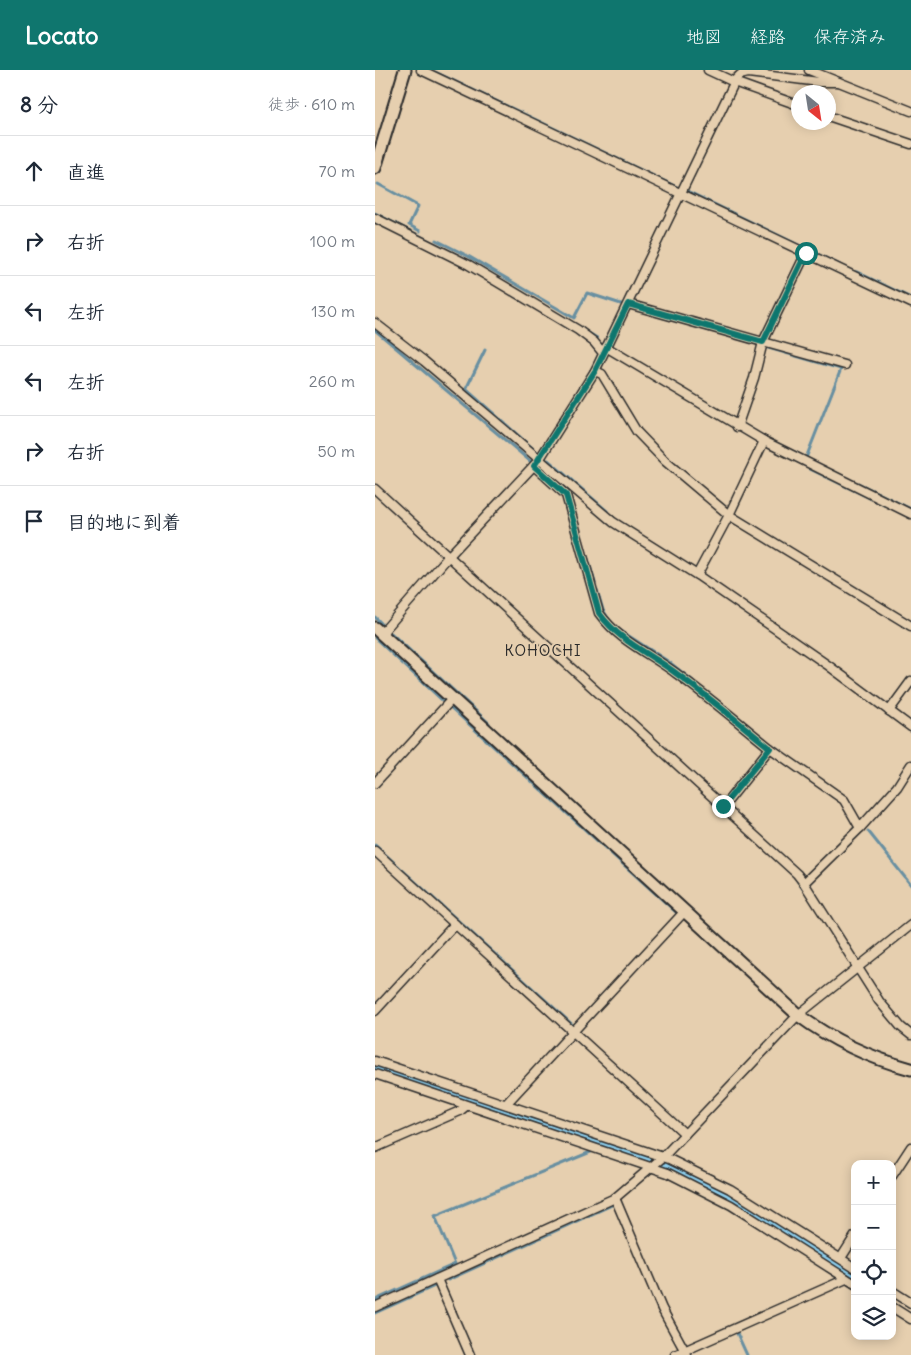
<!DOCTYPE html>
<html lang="ja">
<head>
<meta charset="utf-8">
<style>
  body { margin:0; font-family:Delius,"Klee One",sans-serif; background:#f6f6f7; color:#1f2937 }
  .controls { position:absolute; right:15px; bottom:15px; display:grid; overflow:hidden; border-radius:10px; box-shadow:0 2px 12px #0003 }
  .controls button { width:45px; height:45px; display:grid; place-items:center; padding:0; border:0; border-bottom:1px solid #e0e1e3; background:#fff; color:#1f2937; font:25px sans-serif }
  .compass { position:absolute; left:416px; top:15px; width:45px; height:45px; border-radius:50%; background:#fff; box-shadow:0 2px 12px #0003; rotate:150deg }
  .stop { position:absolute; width:15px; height:15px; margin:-11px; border:4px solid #0f766e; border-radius:50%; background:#fff }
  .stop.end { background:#0f766e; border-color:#fff; box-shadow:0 1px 5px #0008 }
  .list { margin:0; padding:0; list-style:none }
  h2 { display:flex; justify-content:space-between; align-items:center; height:65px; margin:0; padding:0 20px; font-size:21px }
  h2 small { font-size:16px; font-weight:400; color:#747a83 }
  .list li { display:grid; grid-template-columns:32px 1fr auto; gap:15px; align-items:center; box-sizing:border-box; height:70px; padding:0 20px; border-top:1px solid #e0e1e3 }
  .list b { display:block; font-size:19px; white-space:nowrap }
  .list em { font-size:16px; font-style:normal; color:#747a83 }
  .icon { flex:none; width:28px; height:28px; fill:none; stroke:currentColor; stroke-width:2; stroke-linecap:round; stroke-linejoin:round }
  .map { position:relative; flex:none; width:536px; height:1285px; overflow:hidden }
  header { display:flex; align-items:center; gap:30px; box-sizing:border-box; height:70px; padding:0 25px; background:#0f766e; color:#fff }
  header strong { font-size:24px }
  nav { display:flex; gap:28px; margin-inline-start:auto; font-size:18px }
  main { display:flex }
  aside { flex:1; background:#fff }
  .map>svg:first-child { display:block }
  .water { fill:#8fd1f0; stroke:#678fa1 }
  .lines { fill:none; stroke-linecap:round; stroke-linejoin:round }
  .stream { stroke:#678fa1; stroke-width:3 }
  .street-casing { stroke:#2b2b2b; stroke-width:11 }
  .secondary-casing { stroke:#2b2b2b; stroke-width:15 }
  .street { stroke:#e6cfaf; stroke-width:8 }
  .secondary { stroke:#e6cfaf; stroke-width:11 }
  .route { stroke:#0f766e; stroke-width:6 }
  .labels { text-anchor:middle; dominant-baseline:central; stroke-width:4; stroke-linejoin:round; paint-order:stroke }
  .quarter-label { font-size:15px; letter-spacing:1px; fill:#2b2b2b; stroke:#e6cfaf }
</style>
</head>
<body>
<header>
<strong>Locato</strong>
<nav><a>地図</a><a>経路</a><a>保存済み</a></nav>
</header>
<main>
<aside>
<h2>8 分<small>徒歩 · 610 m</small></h2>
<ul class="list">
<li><svg class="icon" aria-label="ahead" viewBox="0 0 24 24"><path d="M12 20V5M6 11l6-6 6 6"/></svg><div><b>直進</b></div><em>70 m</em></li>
<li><svg class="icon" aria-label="right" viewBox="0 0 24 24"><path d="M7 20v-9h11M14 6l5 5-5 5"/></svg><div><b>右折</b></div><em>100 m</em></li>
<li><svg class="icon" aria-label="left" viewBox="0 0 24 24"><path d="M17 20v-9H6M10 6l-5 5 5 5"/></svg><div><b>左折</b></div><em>130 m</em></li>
<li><svg class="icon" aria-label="left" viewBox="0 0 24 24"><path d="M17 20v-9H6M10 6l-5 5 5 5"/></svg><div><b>左折</b></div><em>260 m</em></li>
<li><svg class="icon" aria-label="right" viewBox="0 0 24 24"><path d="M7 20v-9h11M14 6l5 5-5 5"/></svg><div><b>右折</b></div><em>50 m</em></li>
<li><svg class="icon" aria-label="arrive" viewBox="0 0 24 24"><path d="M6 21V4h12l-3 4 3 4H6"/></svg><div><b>目的地に到着</b></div></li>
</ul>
</aside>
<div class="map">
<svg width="536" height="1285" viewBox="0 0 536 1285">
  <rect width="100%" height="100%" fill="#e6cfaf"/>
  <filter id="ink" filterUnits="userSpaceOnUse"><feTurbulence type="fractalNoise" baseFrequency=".02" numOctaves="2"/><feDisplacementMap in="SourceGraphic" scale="10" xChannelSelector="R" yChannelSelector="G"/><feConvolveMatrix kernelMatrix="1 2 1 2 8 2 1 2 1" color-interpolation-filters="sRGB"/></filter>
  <g filter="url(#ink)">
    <g class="water">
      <polygon points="0,142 98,192 224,268 221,269 205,258 97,194 0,144"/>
      <polygon points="79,495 376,766 375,767 78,496"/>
      <polygon points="0,993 290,1091 333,1108 480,1201 480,1211 307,1106 0,1002"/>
    </g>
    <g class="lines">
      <g class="stream">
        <polyline points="56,0 304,118"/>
        <polyline points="3,114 43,136 34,155 45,161"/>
        <polyline points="310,120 465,195"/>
        <polyline points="61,170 93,186 199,248 212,223 246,234"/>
        <polyline points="475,201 482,202 536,228"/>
        <polyline points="0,260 155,391"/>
        <polyline points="390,277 466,299 431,388 434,390"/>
        <polyline points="110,280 91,319 162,382"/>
        <polyline points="173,390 232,441"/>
        <polyline points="435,399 509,435"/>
        <polyline points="483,413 536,439"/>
        <polyline points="213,489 220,513"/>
        <polyline points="222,520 228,540 235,551"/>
        <polyline points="0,547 6,553"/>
        <polyline points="243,559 294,592 318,611"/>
        <polyline points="16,563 114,653"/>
        <polyline points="0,568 69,632"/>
        <polyline points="74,636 304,845"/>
        <polyline points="400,677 407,682"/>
        <polyline points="493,761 536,815"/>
        <polyline points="0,775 200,957"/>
        <polyline points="423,812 428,819"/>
        <polyline points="73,1210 237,1135"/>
        <polyline points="0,1230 80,1194 60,1146 218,1081"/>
        <polyline points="0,1243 60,1216"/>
        <polyline points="361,1261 372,1285"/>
      </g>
      <defs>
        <g id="street">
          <polyline points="46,0 536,233"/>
          <polyline points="333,0 359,12 423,35"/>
          <polyline points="434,0 536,41"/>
          <polyline points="453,46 536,74"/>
          <polyline points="0,148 94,195 203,260 219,272 228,283"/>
          <polyline points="253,234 470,295"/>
          <polyline points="0,253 49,291 238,452 322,505 454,596 536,657"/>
          <polyline points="231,277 389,371 536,444"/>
          <polyline points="220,301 227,304 262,362 290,391 354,445 536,556"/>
          <polyline points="362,357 379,308 388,272 431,183"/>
          <path d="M159,396L191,425L224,543C246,573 273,582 302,604C334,627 364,653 395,678"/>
          <polyline points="0,419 422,804 429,813 504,931 526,957 536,965"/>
          <polyline points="322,505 354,445 389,371"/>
          <polyline points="6,564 74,486 164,390 220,301 361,9 365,5 373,3 444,12 463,12"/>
          <polyline points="514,641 536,611"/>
          <polyline points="0,713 78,628"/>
          <polyline points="349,736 395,678 469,730 485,758"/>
          <polyline points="0,781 310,1064"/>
          <polyline points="429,813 485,758 522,717 536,695"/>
          <polyline points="0,941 80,854"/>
          <polyline points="0,991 294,1089 355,1119 480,1198"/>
          <polyline points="0,1004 293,1103 356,1135 480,1214"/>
          <polyline points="131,1034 310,841"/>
          <polyline points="0,1078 85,1041 91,1036"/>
          <polyline points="517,1106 536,1077"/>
          <polyline points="240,1128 287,1239 312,1285"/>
          <polyline points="466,1188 480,1166"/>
          <polyline points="62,1209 95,1285"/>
          <polyline points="517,1221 536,1233"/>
          <polyline points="0,1237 240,1128 288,1087 423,945 536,855"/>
          <polyline points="517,1237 536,1249"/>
          <polyline points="300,1285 471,1209"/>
        </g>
        <g id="secondary">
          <polyline points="0,98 30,0"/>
          <path d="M0,558L423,945C458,971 495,988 536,999"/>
        </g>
      </defs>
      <use href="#street" class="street-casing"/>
      <use href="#secondary" class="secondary-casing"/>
      <use href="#street" class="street"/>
      <use href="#secondary" class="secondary"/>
    </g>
  </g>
  <g class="lines" filter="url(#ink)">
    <path class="route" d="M348,736L395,678C364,653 334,627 302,604C273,582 246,573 224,543L191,425L159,396L220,301L253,234L388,272L431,183"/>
  </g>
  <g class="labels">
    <g class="quarter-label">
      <text x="168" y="580">KOHOCHI</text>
    </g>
  </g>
</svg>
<div class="controls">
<button>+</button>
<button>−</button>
<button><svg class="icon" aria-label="locate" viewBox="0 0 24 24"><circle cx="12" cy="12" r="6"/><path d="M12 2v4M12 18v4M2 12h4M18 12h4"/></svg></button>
<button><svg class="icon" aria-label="layers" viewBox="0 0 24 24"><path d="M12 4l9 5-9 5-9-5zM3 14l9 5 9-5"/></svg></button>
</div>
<svg class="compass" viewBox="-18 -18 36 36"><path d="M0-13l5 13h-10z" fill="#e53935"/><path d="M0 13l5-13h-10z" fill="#747a83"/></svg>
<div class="stop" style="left:431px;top:183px"></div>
<div class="stop end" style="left:348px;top:736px"></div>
</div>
</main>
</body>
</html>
